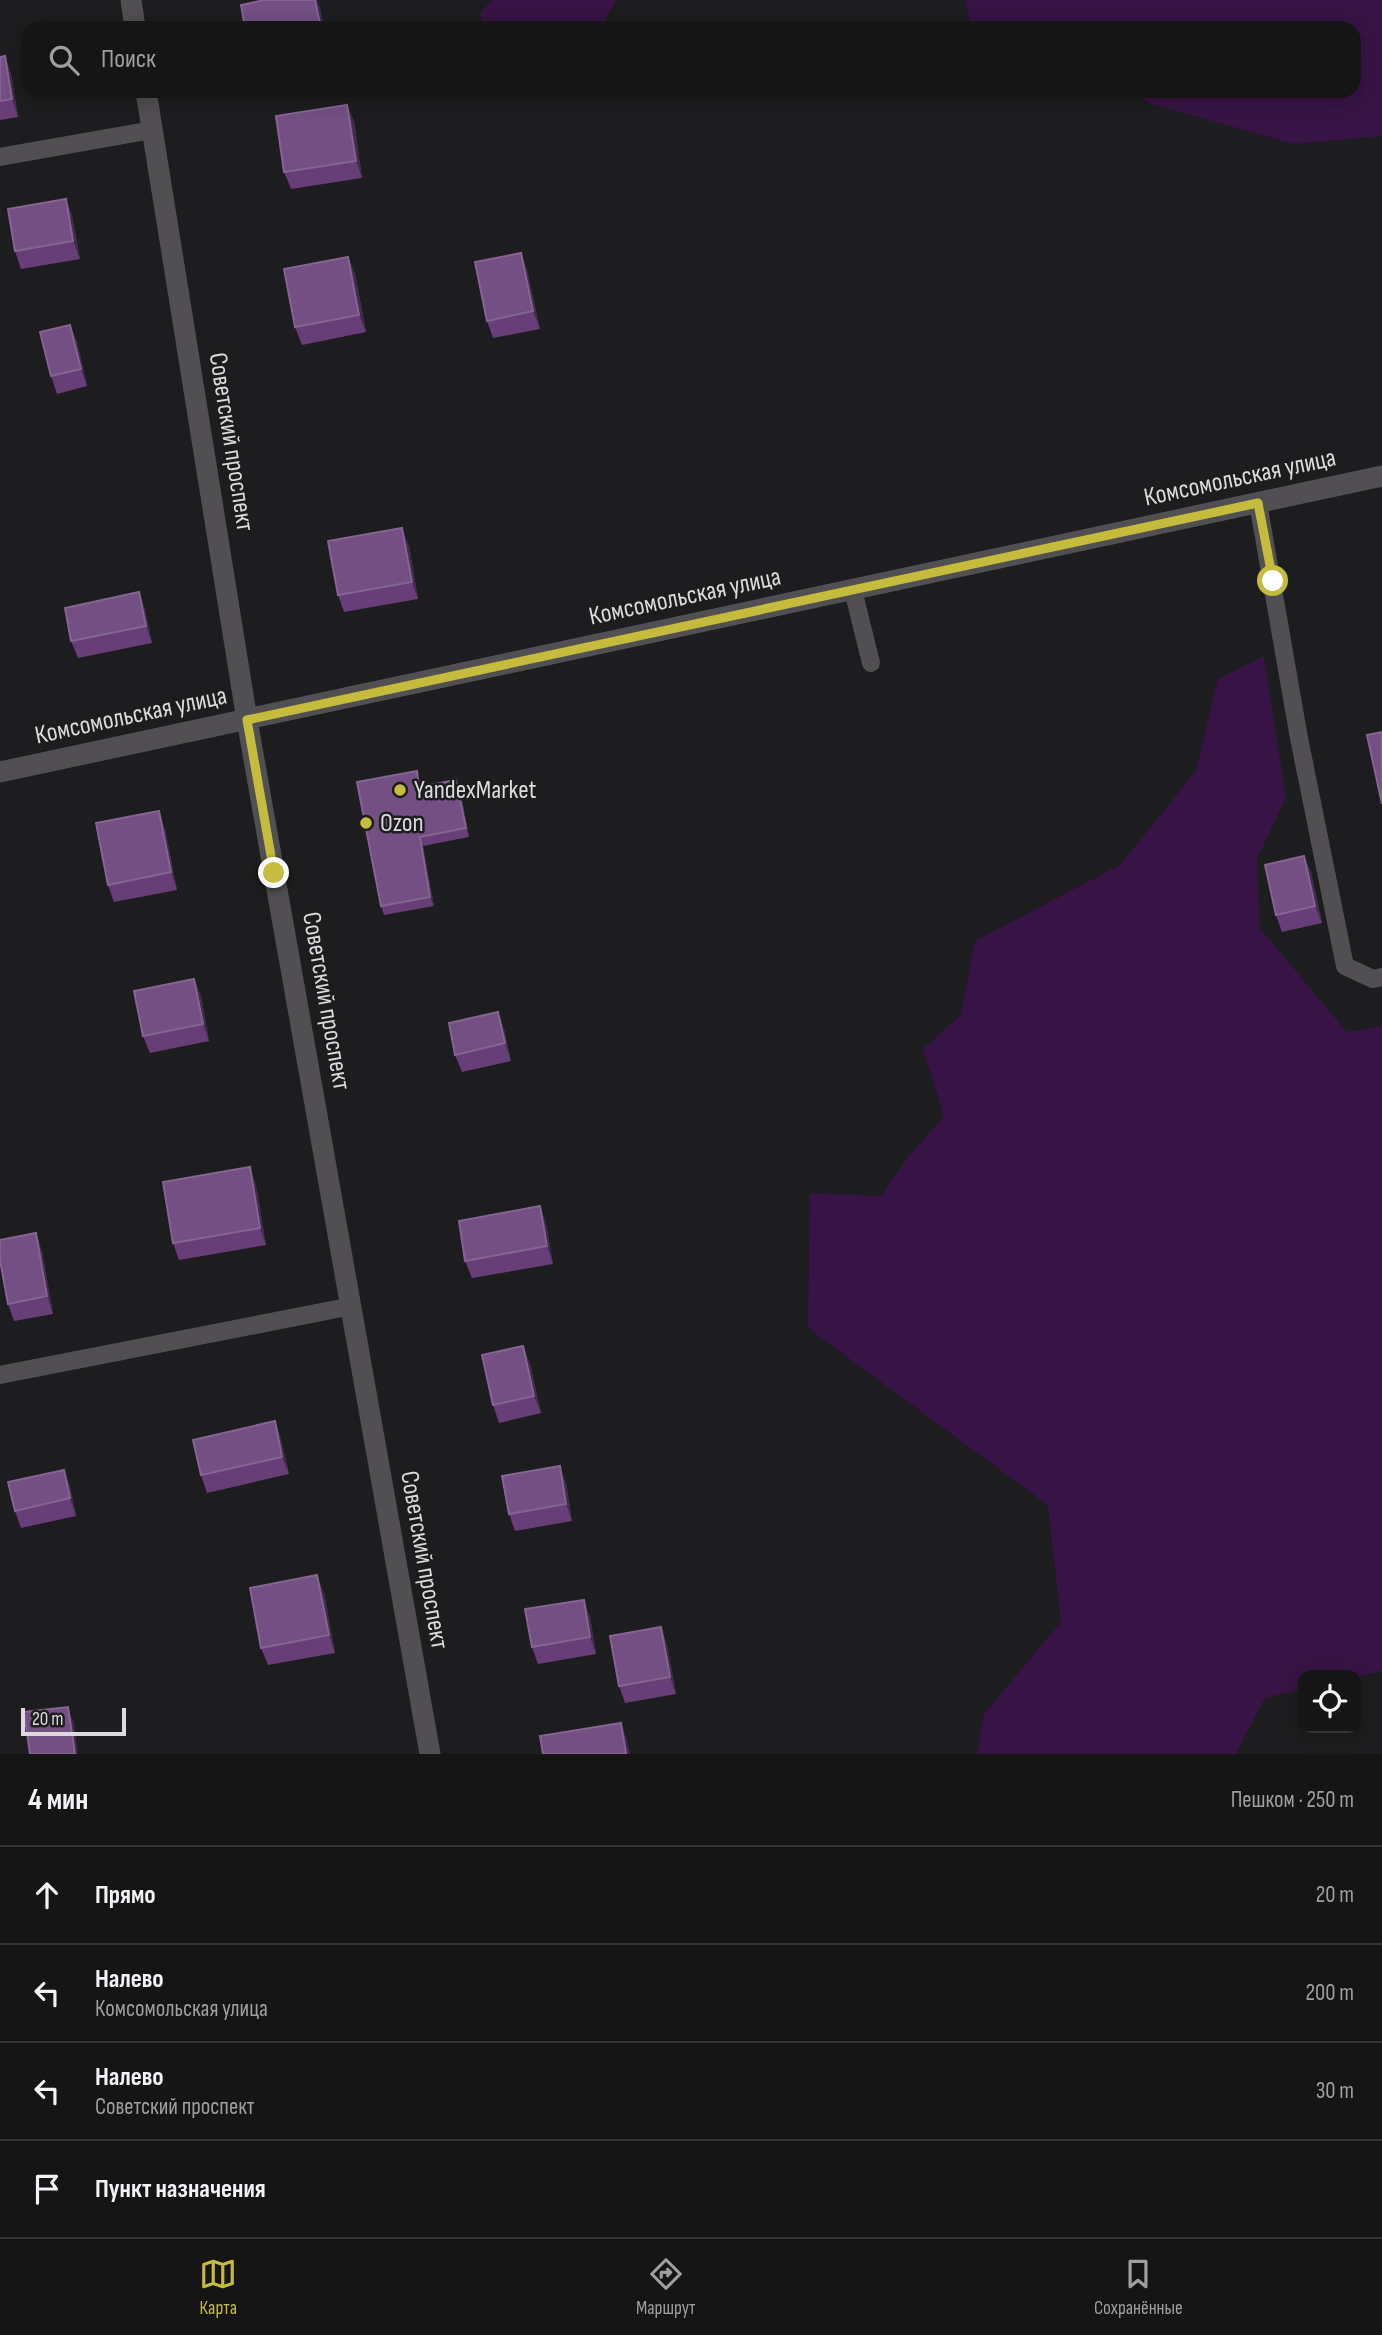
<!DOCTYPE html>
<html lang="ru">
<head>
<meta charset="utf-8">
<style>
  body { margin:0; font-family:"Sofia Sans Condensed",sans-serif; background:#232223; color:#f1f3f6 }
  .controls { position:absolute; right:21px; bottom:21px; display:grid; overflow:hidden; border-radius:14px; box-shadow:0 4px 18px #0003 }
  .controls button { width:63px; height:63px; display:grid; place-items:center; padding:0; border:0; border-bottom:2px solid #353435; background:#161516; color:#f1f3f6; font:35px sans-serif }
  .scale { position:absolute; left:21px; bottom:18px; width:105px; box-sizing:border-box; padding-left:7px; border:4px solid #dbdadc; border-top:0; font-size:19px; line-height:24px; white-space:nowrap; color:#dbdadc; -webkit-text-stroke:5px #1d1c1e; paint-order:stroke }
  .stop { position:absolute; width:21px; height:21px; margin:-16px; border:5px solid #c5bc3d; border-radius:50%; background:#fff }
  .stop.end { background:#c5bc3d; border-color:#fff; box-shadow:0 2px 7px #0008 }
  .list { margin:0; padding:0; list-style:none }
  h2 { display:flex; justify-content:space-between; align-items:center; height:91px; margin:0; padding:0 28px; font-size:30px }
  h2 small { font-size:23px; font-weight:400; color:#9e9fa1 }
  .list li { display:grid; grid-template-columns:46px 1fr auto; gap:21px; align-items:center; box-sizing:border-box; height:98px; padding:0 28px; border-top:2px solid #353435 }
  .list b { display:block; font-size:26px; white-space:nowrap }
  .list p { margin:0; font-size:23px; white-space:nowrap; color:#9e9fa1 }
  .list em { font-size:23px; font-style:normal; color:#9e9fa1 }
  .icon { flex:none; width:38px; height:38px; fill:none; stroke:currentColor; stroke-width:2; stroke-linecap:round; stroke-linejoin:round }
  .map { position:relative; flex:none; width:1382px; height:1754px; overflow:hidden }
  .search { position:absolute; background:#161516; box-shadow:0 4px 18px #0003; left:21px; right:21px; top:21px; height:77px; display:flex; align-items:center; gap:18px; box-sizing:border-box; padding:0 24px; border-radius:21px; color:#9e9fa1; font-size:26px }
  .sheet { height:483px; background:#161516 }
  nav { display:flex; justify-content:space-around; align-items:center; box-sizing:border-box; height:98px; border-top:2px solid #353435; background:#161516; font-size:19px; color:#9e9fa1 }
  nav a { display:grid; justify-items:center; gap:4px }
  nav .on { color:#c5bc3d }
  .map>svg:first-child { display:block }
  .green { fill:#371445 }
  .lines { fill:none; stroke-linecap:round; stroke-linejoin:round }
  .lane { stroke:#514f52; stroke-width:18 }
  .street { stroke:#514f52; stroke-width:21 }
  .secondary { stroke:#514f52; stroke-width:21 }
  .wall { fill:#673e78 }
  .shaded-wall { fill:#442950 }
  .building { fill:#734f83; stroke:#846491; stroke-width:2 }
  .route { stroke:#c5bc3d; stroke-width:9 }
  .poi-dot { fill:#c5bc3d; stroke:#1d1c1e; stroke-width:2.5 }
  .labels { text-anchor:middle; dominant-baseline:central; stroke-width:5; stroke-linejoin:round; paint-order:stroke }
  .street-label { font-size:26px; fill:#dbdadc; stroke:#1d1c1e }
  .poi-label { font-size:26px; fill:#dbdadc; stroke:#1d1c1e; text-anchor:start }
</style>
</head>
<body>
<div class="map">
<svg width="1382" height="1754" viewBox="0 0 1382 1754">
  <rect width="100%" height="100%" fill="#1d1c1e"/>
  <g class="green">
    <polygon points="492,0 616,0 601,28 484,28 480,13"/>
    <polygon points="965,0 1382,0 1382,136 1294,144 1148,103 1136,91 1354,91 1354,28 972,28"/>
    <polygon points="1264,656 1286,798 1257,859 1260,928 1347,1032 1382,1026 1382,1671 1356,1677 1303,1675 1303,1689 1265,1698 1236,1754 977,1754 984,1714 1061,1622 1048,1505 808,1328 810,1193 881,1196 908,1157 944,1116 923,1049 961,1015 975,941 1120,865 1196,771 1218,679"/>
  </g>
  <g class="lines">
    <g class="lane">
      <polyline points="0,157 152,130"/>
      <polyline points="1258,503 1299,738 1345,966 1373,979 1382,977"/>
      <polyline points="853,590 871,663"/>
      <polyline points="0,1375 352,1306"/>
    </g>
    <g class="street">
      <polyline points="131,0 135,28"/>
      <polyline points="146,91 247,720"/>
      <polyline points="0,772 1382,476"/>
    </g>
    <polyline class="secondary" points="247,720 430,1754"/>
  </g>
  <g class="wall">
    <polygon points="264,0 317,0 320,8 324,28 245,28"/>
    <polygon points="5,56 11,74 18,117 0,120 0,57"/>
    <polygon points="347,105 354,122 362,178 291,189 284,172"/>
    <polygon points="66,199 72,216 80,259 21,269 15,251"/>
    <polygon points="521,253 527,270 540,329 493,338 487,321"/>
    <polygon points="348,257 355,274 366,332 302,345 295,327"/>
    <polygon points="70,325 77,342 87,386 57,394 51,376"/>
    <polygon points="409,546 418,599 344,612 338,595"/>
    <polygon points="139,592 145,610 152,643 78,658 71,641"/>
    <polygon points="420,780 421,786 460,789 469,837 423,846 434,906 384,915 381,906"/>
    <polygon points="165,829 177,890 114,902 108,885"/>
    <polygon points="1304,856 1311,873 1322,923 1282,932 1276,915"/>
    <polygon points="194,979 201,996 209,1041 150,1053 143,1036"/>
    <polygon points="504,1029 511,1061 462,1072 455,1055"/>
    <polygon points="256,1185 266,1245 179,1260 173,1243"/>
    <polygon points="540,1206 546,1224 553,1264 472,1278 465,1261"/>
    <polygon points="42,1251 53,1314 14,1321 8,1304"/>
    <polygon points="523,1346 530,1364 541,1413 499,1423 493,1405"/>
    <polygon points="275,1421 281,1439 289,1474 207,1493 201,1475"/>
    <polygon points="64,1470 70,1487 76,1516 21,1528 15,1511"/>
    <polygon points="566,1483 572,1521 515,1531 509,1514"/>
    <polygon points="324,1593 335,1653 268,1665 261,1648"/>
    <polygon points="590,1617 596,1654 538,1664 532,1647"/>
    <polygon points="661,1627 667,1645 676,1694 625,1703 619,1686"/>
  </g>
  <g class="shaded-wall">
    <polygon points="315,0 317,0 320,8 324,28 321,28 320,24"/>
    <polygon points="5,56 11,74 18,117 12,99"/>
    <polygon points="347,105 354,122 362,178 356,161"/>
    <polygon points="66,199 72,216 80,259 73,241"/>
    <polygon points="521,253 527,270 540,329 533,311"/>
    <polygon points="348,257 355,274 366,332 359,315"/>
    <polygon points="70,325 77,342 87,386 81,369"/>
    <polygon points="402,528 409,546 418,599 412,582"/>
    <polygon points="139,592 145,610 152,643 146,626"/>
    <polygon points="456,780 460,789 469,837 466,828"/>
    <polygon points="159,811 165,829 177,890 171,872"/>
    <polygon points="420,837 423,846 434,906 430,897"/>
    <polygon points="1304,856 1311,873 1322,923 1315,906"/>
    <polygon points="194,979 201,996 209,1041 203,1024"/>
    <polygon points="498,1012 504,1029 511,1061 505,1043"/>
    <polygon points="250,1167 256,1185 266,1245 260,1228"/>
    <polygon points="540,1206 546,1224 553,1264 547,1246"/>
    <polygon points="36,1233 42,1251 53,1314 47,1296"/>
    <polygon points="523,1346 530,1364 541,1413 534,1396"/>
    <polygon points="275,1421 281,1439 289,1474 282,1457"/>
    <polygon points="560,1466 566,1483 572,1521 566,1504"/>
    <polygon points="64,1470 70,1487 76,1516 70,1498"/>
    <polygon points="317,1575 324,1593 335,1653 329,1635"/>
    <polygon points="584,1600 590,1617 596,1654 590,1637"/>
    <polygon points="661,1627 667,1645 676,1694 670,1677"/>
    <polygon points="68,1707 74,1724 78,1754 75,1754"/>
    <polygon points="621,1723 627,1740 630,1754 626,1754"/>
  </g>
  <g class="building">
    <polygon points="264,0 315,0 320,24 297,28 245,28 241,5"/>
    <polygon points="5,56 12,99 0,101 0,57"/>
    <polygon points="347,105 356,161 284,172 276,116"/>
    <polygon points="66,199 73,241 15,251 8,209"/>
    <polygon points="521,253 533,311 487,321 475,262"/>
    <polygon points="348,257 359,315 295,327 284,269"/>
    <polygon points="70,325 81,369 51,376 40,332"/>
    <polygon points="402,528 412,582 338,595 328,541"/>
    <polygon points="139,592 146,626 71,641 65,608"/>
    <polygon points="1382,732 1382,804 1367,735"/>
    <polygon points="417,771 419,787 456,780 466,828 420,837 430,897 381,906 357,782"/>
    <polygon points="159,811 171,872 108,885 96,823"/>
    <polygon points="1304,856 1315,906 1276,915 1265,865"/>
    <polygon points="194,979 203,1024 143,1036 134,991"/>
    <polygon points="498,1012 505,1043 455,1055 449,1023"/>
    <polygon points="250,1167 260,1228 173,1243 163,1182"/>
    <polygon points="540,1206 547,1246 465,1261 459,1221"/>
    <polygon points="36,1233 47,1296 8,1304 0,1260 0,1240"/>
    <polygon points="523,1346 534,1396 493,1405 482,1355"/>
    <polygon points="275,1421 282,1457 201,1475 193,1440"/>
    <polygon points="560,1466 566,1504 509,1514 502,1476"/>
    <polygon points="64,1470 70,1498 15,1511 8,1482"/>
    <polygon points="317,1575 329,1635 261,1648 250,1588"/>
    <polygon points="584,1600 590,1637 532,1647 525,1609"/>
    <polygon points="661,1627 670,1677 619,1686 610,1636"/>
    <polygon points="68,1707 75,1754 30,1754 24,1712"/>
    <polygon points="621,1723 626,1754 543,1754 540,1736"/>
  </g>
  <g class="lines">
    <polyline class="route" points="274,873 247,720 1258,503 1273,581"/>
  </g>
  <g class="poi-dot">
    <circle cx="400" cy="790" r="7"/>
    <circle cx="366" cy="823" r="7"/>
  </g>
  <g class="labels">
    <g class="street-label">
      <text transform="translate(231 442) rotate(81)">Советский проспект</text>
      <text transform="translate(1240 478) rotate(-12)">Комсомольская улица</text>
      <text transform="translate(685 597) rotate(-12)">Комсомольская улица</text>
      <text transform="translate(131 716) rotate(-12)">Комсомольская улица</text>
      <text transform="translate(326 1001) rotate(80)">Советский проспект</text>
      <text transform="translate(424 1560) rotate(80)">Советский проспект</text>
    </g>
    <g class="poi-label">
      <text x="414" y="790">YandexMarket</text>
      <text x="380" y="823">Ozon</text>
    </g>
  </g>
</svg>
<div class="controls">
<button><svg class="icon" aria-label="locate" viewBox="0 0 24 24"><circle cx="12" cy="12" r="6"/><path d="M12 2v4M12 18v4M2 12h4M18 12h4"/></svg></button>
</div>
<div class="scale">20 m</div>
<div class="stop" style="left:1273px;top:581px"></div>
<div class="stop end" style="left:274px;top:873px"></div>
<div class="search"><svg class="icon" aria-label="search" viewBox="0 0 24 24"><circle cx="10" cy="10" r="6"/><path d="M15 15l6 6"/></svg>Поиск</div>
</div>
<section class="sheet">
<h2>4 мин<small>Пешком · 250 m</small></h2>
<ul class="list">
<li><svg class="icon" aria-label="ahead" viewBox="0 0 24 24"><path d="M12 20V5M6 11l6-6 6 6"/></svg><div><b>Прямо</b></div><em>20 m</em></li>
<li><svg class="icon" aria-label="left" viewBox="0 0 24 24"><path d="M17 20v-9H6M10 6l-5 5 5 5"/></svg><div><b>Налево</b><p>Комсомольская улица</p></div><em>200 m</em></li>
<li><svg class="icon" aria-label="left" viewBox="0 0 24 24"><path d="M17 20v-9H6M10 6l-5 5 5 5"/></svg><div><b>Налево</b><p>Советский проспект</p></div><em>30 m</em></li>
<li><svg class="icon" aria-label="arrive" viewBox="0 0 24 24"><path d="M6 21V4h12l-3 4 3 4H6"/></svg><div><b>Пункт назначения</b></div></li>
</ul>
</section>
<nav>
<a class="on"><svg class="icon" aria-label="map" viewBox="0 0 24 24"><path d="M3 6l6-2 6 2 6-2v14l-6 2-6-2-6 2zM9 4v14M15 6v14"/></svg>Карта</a>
<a><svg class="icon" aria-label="directions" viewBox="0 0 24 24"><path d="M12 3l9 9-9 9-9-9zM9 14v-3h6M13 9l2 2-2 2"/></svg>Маршрут</a>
<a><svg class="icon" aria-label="saved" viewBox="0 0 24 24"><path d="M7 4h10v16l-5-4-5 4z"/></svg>Сохранённые</a>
</nav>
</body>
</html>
